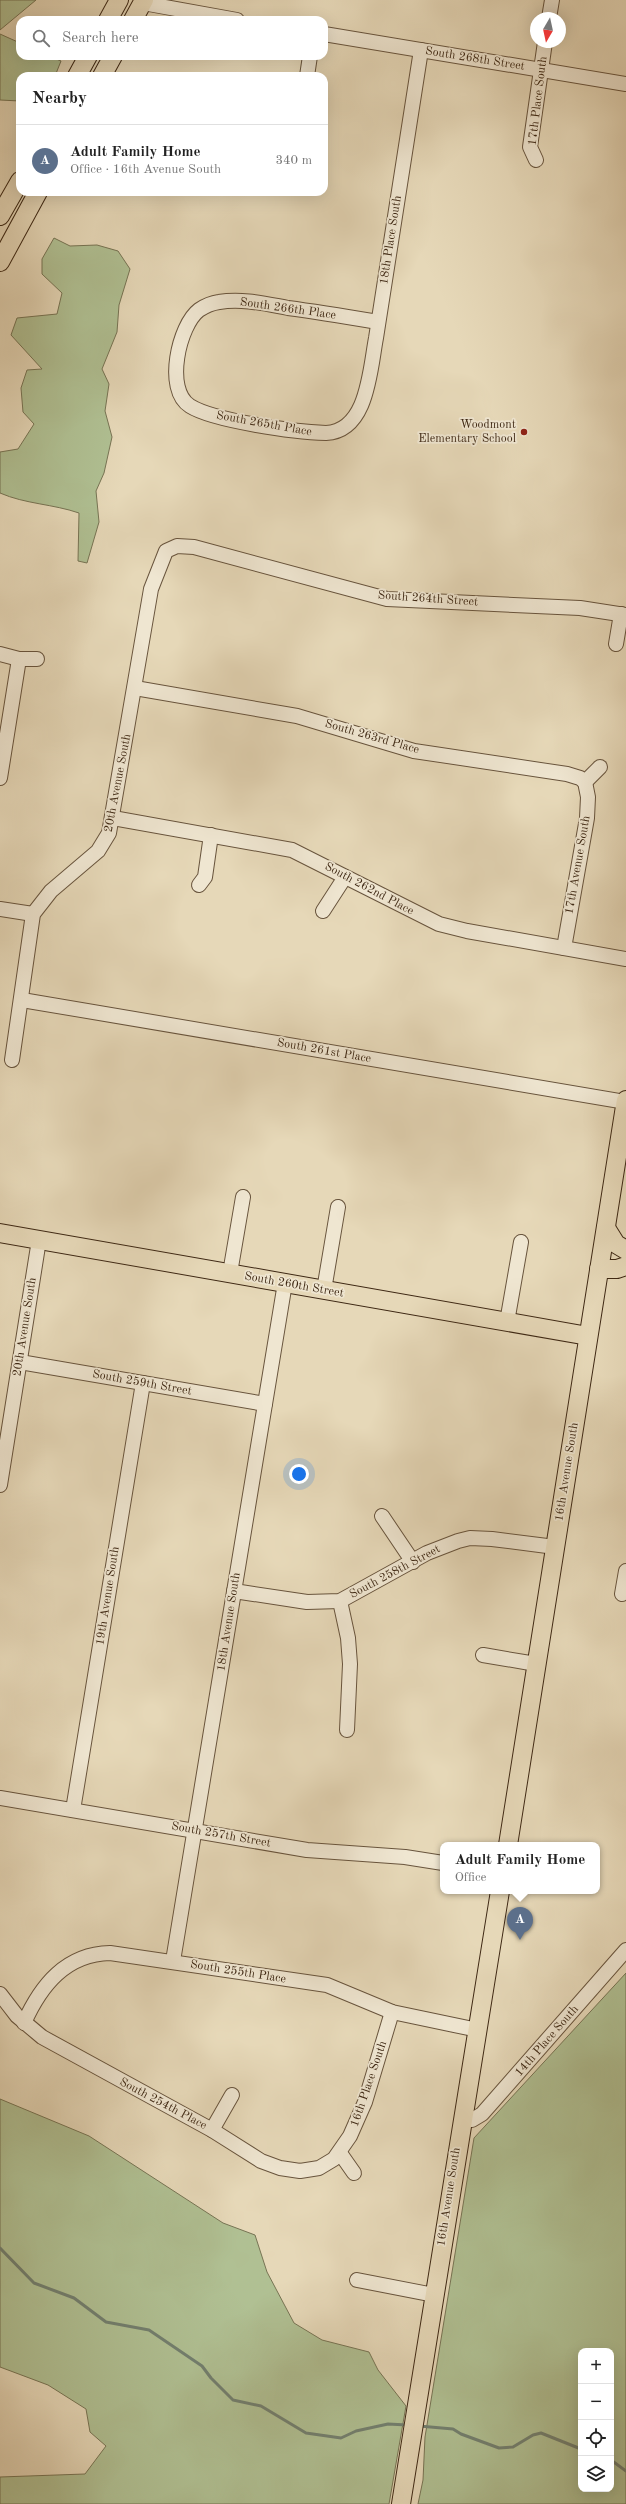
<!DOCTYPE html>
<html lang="en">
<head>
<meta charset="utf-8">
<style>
  body { margin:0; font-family:"Old Standard TT",serif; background:#f2f2f2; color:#222 }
  .controls { position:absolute; right:12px; bottom:12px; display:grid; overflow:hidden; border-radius:8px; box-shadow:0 4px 16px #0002 }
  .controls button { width:36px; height:36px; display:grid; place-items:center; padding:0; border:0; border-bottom:1px solid #e0e0e0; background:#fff; color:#222; font:20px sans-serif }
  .compass { position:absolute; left:530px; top:12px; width:36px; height:36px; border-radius:50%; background:#fff; box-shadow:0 4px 16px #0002; rotate:189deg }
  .you { position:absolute; left:299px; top:1474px; width:14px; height:14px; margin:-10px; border:3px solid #fff; border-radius:50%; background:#1a73e8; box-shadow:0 0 0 6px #1a73e833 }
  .badge { display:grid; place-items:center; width:26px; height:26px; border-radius:50%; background:#8f2418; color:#fff; font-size:13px; font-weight:700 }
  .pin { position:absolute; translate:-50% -33px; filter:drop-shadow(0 1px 2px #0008) }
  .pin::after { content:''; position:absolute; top:21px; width:14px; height:12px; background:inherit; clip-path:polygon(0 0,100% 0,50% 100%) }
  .popup { position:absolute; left:440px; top:1842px; width:160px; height:52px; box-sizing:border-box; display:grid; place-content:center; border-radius:8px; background:#fff; filter:drop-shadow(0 1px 3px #0005); font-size:13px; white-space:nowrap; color:#767676 }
  .popup b { font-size:15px; color:#222 }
  .popup::after { content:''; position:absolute; left:50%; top:100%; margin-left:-8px; border:8px solid transparent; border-top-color:#fff }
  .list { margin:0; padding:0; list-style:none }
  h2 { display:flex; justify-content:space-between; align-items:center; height:52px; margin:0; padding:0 16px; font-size:17px }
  h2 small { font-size:13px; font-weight:400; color:#767676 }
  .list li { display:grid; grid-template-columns:26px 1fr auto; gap:12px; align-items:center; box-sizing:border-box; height:72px; padding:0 16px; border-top:1px solid #e0e0e0 }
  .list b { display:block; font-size:15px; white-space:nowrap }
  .list p { margin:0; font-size:13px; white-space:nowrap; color:#767676 }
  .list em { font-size:13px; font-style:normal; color:#767676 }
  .icon { flex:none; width:22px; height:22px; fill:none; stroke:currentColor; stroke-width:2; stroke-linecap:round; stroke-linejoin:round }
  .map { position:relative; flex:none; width:626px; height:2504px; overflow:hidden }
  .search { position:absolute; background:#fff; box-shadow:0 4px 16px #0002; left:16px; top:16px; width:312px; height:44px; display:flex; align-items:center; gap:10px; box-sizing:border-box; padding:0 14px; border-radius:12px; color:#767676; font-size:15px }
  .panel { position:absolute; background:#fff; box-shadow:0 4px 16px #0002; left:16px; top:72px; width:312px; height:124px; border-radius:12px }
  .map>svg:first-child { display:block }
  .green { fill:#b0c093; stroke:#777454; fill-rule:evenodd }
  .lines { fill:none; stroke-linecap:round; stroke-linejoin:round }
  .stream { stroke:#738070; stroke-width:3 }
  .minor-casing { stroke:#68543d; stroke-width:16 }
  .major-casing { stroke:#3e2814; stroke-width:20 }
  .minor { stroke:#efe6d1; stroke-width:14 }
  .major { stroke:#e6d8b8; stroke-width:18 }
  .poi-dot { fill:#8f2418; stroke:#efe6d1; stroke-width:1.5 }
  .labels { text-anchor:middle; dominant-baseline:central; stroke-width:3.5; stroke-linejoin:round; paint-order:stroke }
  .street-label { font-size:12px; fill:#3e2814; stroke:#efe6d1 }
  .poi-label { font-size:12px; fill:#3e2814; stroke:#efe6d1; text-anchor:end }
</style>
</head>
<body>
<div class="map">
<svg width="626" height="2504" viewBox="0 0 626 2504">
  <rect width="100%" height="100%" fill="#e6d8b8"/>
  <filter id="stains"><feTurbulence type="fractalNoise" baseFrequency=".005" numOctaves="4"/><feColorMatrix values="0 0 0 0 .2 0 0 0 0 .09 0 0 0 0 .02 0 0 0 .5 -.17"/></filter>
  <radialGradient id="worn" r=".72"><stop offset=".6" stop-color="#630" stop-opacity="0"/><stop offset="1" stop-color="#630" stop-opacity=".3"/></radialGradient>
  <g class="green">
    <polygon points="0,0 36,0 0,30"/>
    <polygon points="0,34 20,43 20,56 49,56 61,61 55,76 20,76 20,101 0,100"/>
    <path d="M54,238L70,246L97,245L118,251L130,269L119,305L117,332L102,369L109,384L105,411L112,437L104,473L96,491L99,522L87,563L78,561L79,513C53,504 25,504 0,493V452L18,449L34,424L23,412L21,388L27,370L42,369L11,335L17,318L57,314L62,293L42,274V259Z"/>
    <path d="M626,1973V2504H418L423,2480L425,2437L474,2138ZM581,2351H611V2489H581Z"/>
    <polygon points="0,2099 89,2136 223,2223 255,2235 267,2272 294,2323 322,2340 369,2352 378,2370 406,2406 389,2504 0,2504 0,2477 85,2474 106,2446 90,2432 86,2409 48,2385 0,2367"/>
  </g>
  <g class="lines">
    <g class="stream">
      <polyline points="0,2248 34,2283 74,2298 106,2322 149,2330 202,2366 211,2378 233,2400 261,2406 306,2433 341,2438 356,2431 388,2424 407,2425"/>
      <polyline points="419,2426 453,2429 461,2434 499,2448 513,2447 533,2435 541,2433 581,2449"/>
      <polyline points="611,2460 626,2471"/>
    </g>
    <defs>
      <g id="minor">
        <polyline points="143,3 237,20"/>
        <polyline points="549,18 552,0"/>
        <polyline points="324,34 626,84"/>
        <polyline points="307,76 310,56"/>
        <polyline points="536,160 530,147 545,42"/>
        <path d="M378,322C348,317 318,312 288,308C266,304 242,298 219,302C212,303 205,306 199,310C179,325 164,390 190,406C214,421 295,432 326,433C368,431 370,369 376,338L421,50"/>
        <polyline points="616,644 621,614"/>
        <polyline points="0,654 19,659 37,659"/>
        <polyline points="135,688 297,716 414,751 567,774 580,778 585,782"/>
        <polyline points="0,778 19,659"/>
        <polyline points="585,782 600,767"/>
        <polyline points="113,818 292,850 439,924 467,931 626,959"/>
        <polyline points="199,885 205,877 211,835"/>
        <polyline points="0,909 33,914"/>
        <polyline points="323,911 345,877"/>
        <polyline points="564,948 587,818 588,797 585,782"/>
        <polyline points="22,1000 626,1102"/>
        <polyline points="12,1060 33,914 51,891 98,851 109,833 151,589 166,551 177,546 194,547 387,599 580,608 626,615"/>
        <polyline points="230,1273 243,1197"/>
        <polyline points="324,1290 338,1207"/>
        <polyline points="507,1322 521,1242"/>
        <polyline points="20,1362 265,1404"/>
        <polyline points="0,1485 39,1240"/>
        <polyline points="382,1516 413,1562"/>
        <polyline points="234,1591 307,1602 340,1601 427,1553 458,1541 470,1538 492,1539 555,1547"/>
        <polyline points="622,1594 626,1571"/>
        <polyline points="340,1601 348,1638 350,1664 347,1730"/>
        <polyline points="483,1655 536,1664"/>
        <polyline points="0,1798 307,1850 405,1857 443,1863"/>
        <polyline points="73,1810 143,1383"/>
        <polyline points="173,1961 285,1283"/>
        <polyline points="0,1994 17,2016 42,2037 212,2130 261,2161 280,2168 300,2171 319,2168 334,2159 350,2136 365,2102 392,2012"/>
        <path d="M24,2023C41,1985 66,1954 110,1953L327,1985L392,2012L478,2030"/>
        <polyline points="462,2119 472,2120 482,2114 626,1950"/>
        <polyline points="212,2130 232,2095"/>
        <polyline points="340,2153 354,2173"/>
        <polyline points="357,2280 434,2295"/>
      </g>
      <g id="major">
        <polyline points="108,20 119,0"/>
        <polyline points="133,20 144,0"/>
        <polyline points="77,76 88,56"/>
        <polyline points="102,76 113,56"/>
        <polyline points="0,216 20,181"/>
        <polyline points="0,262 38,192"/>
        <polyline points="606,1228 616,1244 626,1250"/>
        <polyline points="0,1233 588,1336"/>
        <polyline points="599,1269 617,1269 626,1266"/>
        <polyline points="508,1845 626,1100"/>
        <polyline points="401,2504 500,1891"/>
      </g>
    </defs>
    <use href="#minor" class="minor-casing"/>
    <use href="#major" class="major-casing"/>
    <use href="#minor" class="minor"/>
    <use href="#major" class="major"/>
  </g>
  <circle class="poi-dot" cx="524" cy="432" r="4"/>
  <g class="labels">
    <g class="street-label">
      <text transform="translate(475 59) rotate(9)">South 268th Street</text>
      <text transform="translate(538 101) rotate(-83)">17th Place South</text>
      <text transform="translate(391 240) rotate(-81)">18th Place South</text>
      <text transform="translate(288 309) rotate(8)">South 266th Place</text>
      <text transform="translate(264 424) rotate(10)">South 265th Place</text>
      <text transform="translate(428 599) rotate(4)">South 264th Street</text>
      <text transform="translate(372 737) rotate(16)">South 263rd Place</text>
      <text transform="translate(118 783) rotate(-79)">20th Avenue South</text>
      <text transform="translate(578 865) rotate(-80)">17th Avenue South</text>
      <text transform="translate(369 889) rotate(28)">South 262nd Place</text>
      <text transform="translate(324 1051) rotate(10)">South 261st Place</text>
      <text transform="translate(294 1285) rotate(10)">South 260th Street</text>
      <text transform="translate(25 1327) rotate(-81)">20th Avenue South</text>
      <text transform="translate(142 1383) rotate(10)">South 259th Street</text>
      <text transform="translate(567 1472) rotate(-81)">16th Avenue South</text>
      <text transform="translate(395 1572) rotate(-28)">South 258th Street</text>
      <text transform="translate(108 1596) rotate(-81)">19th Avenue South</text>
      <text transform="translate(229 1622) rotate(-81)">18th Avenue South</text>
      <text transform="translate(221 1835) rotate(10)">South 257th Street</text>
      <text transform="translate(238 1972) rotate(9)">South 255th Place</text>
      <text transform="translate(547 2041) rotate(-49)">14th Place South</text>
      <text transform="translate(369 2084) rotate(-71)">16th Place South</text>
      <text transform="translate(163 2104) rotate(28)">South 254th Place</text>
      <text transform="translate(449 2197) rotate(-81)">16th Avenue South</text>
    </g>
    <g class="poi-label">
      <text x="516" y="425">Woodmont<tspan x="516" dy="14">Elementary School</tspan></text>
    </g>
  </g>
  <rect width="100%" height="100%" filter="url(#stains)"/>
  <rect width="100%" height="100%" fill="url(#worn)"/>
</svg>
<div class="controls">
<button>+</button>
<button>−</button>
<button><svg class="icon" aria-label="locate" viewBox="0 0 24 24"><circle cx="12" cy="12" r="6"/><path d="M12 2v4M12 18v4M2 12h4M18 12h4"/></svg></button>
<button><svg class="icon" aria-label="layers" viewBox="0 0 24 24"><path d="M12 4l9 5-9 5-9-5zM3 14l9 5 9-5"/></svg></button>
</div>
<svg class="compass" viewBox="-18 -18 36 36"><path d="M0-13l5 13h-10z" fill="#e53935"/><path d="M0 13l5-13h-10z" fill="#767676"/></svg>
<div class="you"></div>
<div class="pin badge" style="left:520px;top:1940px;background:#5c6f8a">A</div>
<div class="popup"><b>Adult Family Home</b>Office</div>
<div class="search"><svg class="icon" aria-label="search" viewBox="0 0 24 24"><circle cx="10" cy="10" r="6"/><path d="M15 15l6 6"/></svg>Search here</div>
<section class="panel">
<h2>Nearby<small></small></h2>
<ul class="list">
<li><span class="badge" style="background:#5c6f8a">A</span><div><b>Adult Family Home</b><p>Office · 16th Avenue South</p></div><em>340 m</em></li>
</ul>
</section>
</div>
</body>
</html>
